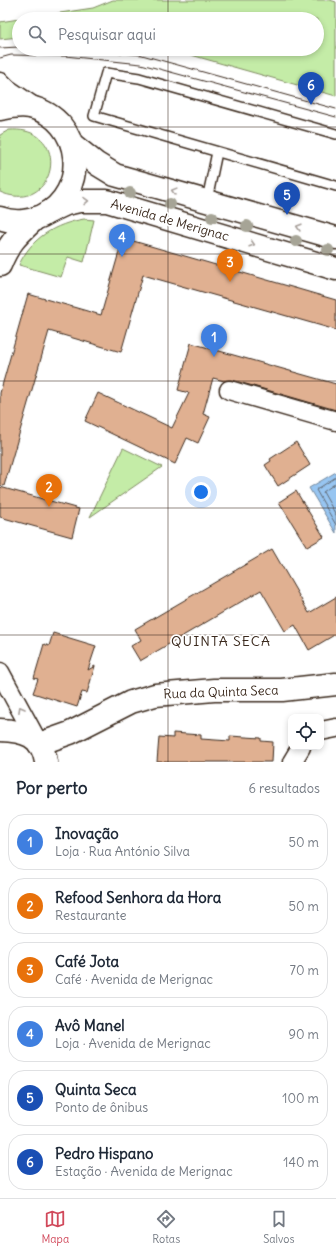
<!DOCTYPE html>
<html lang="pt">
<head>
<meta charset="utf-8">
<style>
  body { margin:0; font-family:Delius,sans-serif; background:#f6f6f7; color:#1f2937 }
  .controls { position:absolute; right:12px; bottom:12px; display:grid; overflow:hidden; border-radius:8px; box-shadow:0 2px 6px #0003 }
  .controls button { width:36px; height:36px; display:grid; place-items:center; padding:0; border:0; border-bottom:1px solid #e0e1e3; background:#fff; color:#1f2937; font:20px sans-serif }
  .you { position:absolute; left:201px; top:492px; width:14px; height:14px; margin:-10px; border:3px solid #fff; border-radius:50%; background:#1a73e8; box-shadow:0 0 0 6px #1a73e833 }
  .badge { display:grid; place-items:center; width:26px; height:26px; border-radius:50%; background:#d1495b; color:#fff; font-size:13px; font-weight:700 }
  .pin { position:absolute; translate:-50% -33px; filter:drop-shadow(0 1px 2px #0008) }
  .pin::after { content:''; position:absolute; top:21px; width:14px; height:12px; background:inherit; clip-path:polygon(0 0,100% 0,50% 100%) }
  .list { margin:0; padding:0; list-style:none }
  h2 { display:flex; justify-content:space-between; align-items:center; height:52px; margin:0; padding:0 16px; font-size:17px }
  h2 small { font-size:13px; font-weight:400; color:#747a83 }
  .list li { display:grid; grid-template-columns:26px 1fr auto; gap:12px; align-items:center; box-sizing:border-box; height:56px; margin:0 8px 8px; padding:0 8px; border:1px solid #e0e1e3; border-radius:16px }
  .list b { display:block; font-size:15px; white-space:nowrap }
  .list p { margin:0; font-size:13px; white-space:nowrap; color:#747a83 }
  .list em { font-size:13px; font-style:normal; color:#747a83 }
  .icon { flex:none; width:22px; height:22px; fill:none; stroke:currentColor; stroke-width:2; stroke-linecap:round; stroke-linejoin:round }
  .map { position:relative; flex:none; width:336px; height:762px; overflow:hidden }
  .search { position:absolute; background:#fff; box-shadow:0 2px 6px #0003; left:12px; right:12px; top:12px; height:44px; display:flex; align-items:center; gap:10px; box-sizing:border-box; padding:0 14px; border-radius:22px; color:#747a83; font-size:15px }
  .sheet { height:436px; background:#fff }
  nav { display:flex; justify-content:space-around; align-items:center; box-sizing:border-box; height:56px; border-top:1px solid #e0e1e3; background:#fff; font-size:11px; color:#747a83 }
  nav a { display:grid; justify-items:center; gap:2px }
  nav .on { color:#d1495b }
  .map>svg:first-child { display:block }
  .green { fill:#c4eca7; stroke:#808b62 }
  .water { fill:#97c5f1; stroke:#72879d }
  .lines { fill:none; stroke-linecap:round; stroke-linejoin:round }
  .shore { stroke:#606872; stroke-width:1 }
  .building { fill:#e0b091; stroke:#3b2a1e }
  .lane-casing { stroke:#3b2a1e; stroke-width:12 }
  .street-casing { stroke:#3b2a1e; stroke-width:21 }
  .secondary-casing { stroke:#3b2a1e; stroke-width:25 }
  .lane { stroke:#fff; stroke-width:9 }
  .street { stroke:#fff; stroke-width:18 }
  .secondary { stroke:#fff; stroke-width:22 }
  .tram { stroke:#3b2a1e; stroke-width:1 }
  .tree { fill:#a6a496 }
  .oneway { stroke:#a79f9a }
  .grid { fill:none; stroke:#3b2a1e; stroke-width:1; stroke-opacity:0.55 }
  .labels { text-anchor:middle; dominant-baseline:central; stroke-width:3.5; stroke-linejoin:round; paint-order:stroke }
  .street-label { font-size:13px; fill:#3b2a1e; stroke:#fff }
  .neighbourhood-label { font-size:14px; letter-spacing:1px; fill:#3b2a1e; stroke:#fff }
</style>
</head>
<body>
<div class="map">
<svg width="336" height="762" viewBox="0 0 336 762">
  <rect width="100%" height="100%" fill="#fff"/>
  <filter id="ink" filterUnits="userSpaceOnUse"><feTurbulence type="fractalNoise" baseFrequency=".025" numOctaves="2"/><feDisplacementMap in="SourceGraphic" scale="8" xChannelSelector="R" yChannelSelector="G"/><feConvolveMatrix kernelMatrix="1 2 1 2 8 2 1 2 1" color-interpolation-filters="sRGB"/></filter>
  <g filter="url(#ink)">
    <g class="green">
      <polygon points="113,0 330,0 336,2 336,96 170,49 317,49 317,19 20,19 93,8"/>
      <polygon points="19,19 19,37 0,39 0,22"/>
      <path d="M9,130C74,125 57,217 0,192V135Z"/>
      <path d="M84,219L94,220L84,262L68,257L61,277L19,265C31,238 55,224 84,219Z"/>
      <polygon points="123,448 162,467 90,517"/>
    </g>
    <polygon class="water" points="336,472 336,533 309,488"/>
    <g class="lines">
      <g class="shore">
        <polyline points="336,477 316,490 336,525"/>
        <polyline points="336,483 323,492 336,515"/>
      </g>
    </g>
    <g class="building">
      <polygon points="123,238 336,300 336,330 143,275 121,352 49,331 4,486 0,485 0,393 28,294 101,315"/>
      <polygon points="191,343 336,384 336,410 232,380 224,381 213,378 203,414 210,417 198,443 187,438 175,464 85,421 98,393 172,428 189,393 178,390"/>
      <polygon points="296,442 310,465 278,486 265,465 271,461 270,459"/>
      <polygon points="0,487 79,509 72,537 0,517"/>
      <polygon points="296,491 324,537 307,547 279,502"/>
      <polygon points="272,549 309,613 336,597 336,634 309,650 295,625 285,631 261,590 140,661 131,646 141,640 135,629"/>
      <polygon points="53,633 96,646 88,670 95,666 87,693 82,692 77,707 33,693 38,679 34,678 44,644 49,646"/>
      <polygon points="173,733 201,735 201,739 230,741 230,736 261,738 261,741 273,742 272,762 157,762 159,737 173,738"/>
    </g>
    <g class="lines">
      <defs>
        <g id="lane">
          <polyline points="336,134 139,78 106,73 94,116 336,186"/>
          <polyline points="207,200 217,152"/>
        </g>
        <g id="street">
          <polyline points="229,390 336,421"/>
          <polyline points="0,672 39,744"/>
          <polyline points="321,731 336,728"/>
          <polyline points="292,762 301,747"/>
        </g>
        <g id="secondary">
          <polyline points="0,84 6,90 31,107"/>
          <path d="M0,109C10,107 20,105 30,107C84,119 90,193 42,216C29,222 13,223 0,218"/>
          <polyline points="72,144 97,164 115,175 336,238"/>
          <polyline points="49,212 66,204 79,201 107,201 336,269"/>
          <path d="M0,265C9,242 18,235 36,218"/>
          <path d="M0,730C24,731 42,735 46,762"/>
          <polyline points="39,744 70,733 131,702 155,695 214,690 282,690 336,684"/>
        </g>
      </defs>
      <use href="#lane" class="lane-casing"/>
      <use href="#street" class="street-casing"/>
      <use href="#secondary" class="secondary-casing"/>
      <use href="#lane" class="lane"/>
      <use href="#street" class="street"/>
      <use href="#secondary" class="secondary"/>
      <g class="tram">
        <polyline points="0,48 19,47"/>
        <polyline points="83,49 142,55 336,109"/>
        <polyline points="0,58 11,55 65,56 141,64 336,117"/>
      </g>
    </g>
    <g class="tree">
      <circle cx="130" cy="193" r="6"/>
      <circle cx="170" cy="204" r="6"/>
      <circle cx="212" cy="217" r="6"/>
      <circle cx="247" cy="226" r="6"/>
      <circle cx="296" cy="241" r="6"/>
      <circle cx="328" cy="250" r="6"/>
    </g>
    <defs><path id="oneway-chevron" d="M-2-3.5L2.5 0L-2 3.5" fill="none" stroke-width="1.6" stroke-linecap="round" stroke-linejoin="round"/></defs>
    <g class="oneway">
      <use href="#oneway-chevron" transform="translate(174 191) rotate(-165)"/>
      <use href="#oneway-chevron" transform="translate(86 201) rotate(-1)"/>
      <use href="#oneway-chevron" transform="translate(299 227) rotate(-164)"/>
      <use href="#oneway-chevron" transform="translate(252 244) rotate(17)"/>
      <use href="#oneway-chevron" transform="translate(21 709) rotate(-119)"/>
    </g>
  </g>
  <path class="grid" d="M168,0V19M168,49V762M0,127H336M0,254H336M0,381H336M0,508H336M0,635H336"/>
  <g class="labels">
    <g class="street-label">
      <text transform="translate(170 220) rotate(16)">Avenida de Merignac</text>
      <text transform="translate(221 692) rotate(-2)">Rua da Quinta Seca</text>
    </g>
    <g class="neighbourhood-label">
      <text x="221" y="641">QUINTA SECA</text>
    </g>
  </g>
</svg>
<div class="controls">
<button><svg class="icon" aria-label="locate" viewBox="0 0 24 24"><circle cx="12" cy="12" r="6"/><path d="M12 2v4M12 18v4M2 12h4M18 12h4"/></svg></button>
</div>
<div class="you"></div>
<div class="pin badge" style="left:214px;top:357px;background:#3f7fe0">1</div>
<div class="pin badge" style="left:49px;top:507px;background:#e8710a">2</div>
<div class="pin badge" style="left:230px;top:282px;background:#e8710a">3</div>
<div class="pin badge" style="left:122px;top:257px;background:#3f7fe0">4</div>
<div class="pin badge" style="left:287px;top:215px;background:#1a4fb4">5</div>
<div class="pin badge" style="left:311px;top:105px;background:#1a4fb4">6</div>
<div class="search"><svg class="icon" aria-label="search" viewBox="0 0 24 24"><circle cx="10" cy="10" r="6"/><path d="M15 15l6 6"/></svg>Pesquisar aqui</div>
</div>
<section class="sheet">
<h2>Por perto<small>6 resultados</small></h2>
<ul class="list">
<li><span class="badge" style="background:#3f7fe0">1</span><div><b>Inovação</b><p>Loja · Rua António Silva</p></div><em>50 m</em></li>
<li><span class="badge" style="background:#e8710a">2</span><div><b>Refood Senhora da Hora</b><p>Restaurante</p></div><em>50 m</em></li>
<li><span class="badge" style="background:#e8710a">3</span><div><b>Café Jota</b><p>Café · Avenida de Merignac</p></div><em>70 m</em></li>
<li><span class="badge" style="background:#3f7fe0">4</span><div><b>Avô Manel</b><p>Loja · Avenida de Merignac</p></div><em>90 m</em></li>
<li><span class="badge" style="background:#1a4fb4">5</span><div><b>Quinta Seca</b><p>Ponto de ônibus</p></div><em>100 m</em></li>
<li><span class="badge" style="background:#1a4fb4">6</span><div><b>Pedro Hispano</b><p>Estação · Avenida de Merignac</p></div><em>140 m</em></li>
</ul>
</section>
<nav>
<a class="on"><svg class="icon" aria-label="map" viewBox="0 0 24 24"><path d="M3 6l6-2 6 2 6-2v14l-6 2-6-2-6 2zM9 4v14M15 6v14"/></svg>Mapa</a>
<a><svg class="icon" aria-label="directions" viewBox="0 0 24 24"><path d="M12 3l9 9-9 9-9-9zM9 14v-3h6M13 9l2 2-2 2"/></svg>Rotas</a>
<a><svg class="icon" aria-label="saved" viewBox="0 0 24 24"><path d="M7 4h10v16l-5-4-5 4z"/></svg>Salvos</a>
</nav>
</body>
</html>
